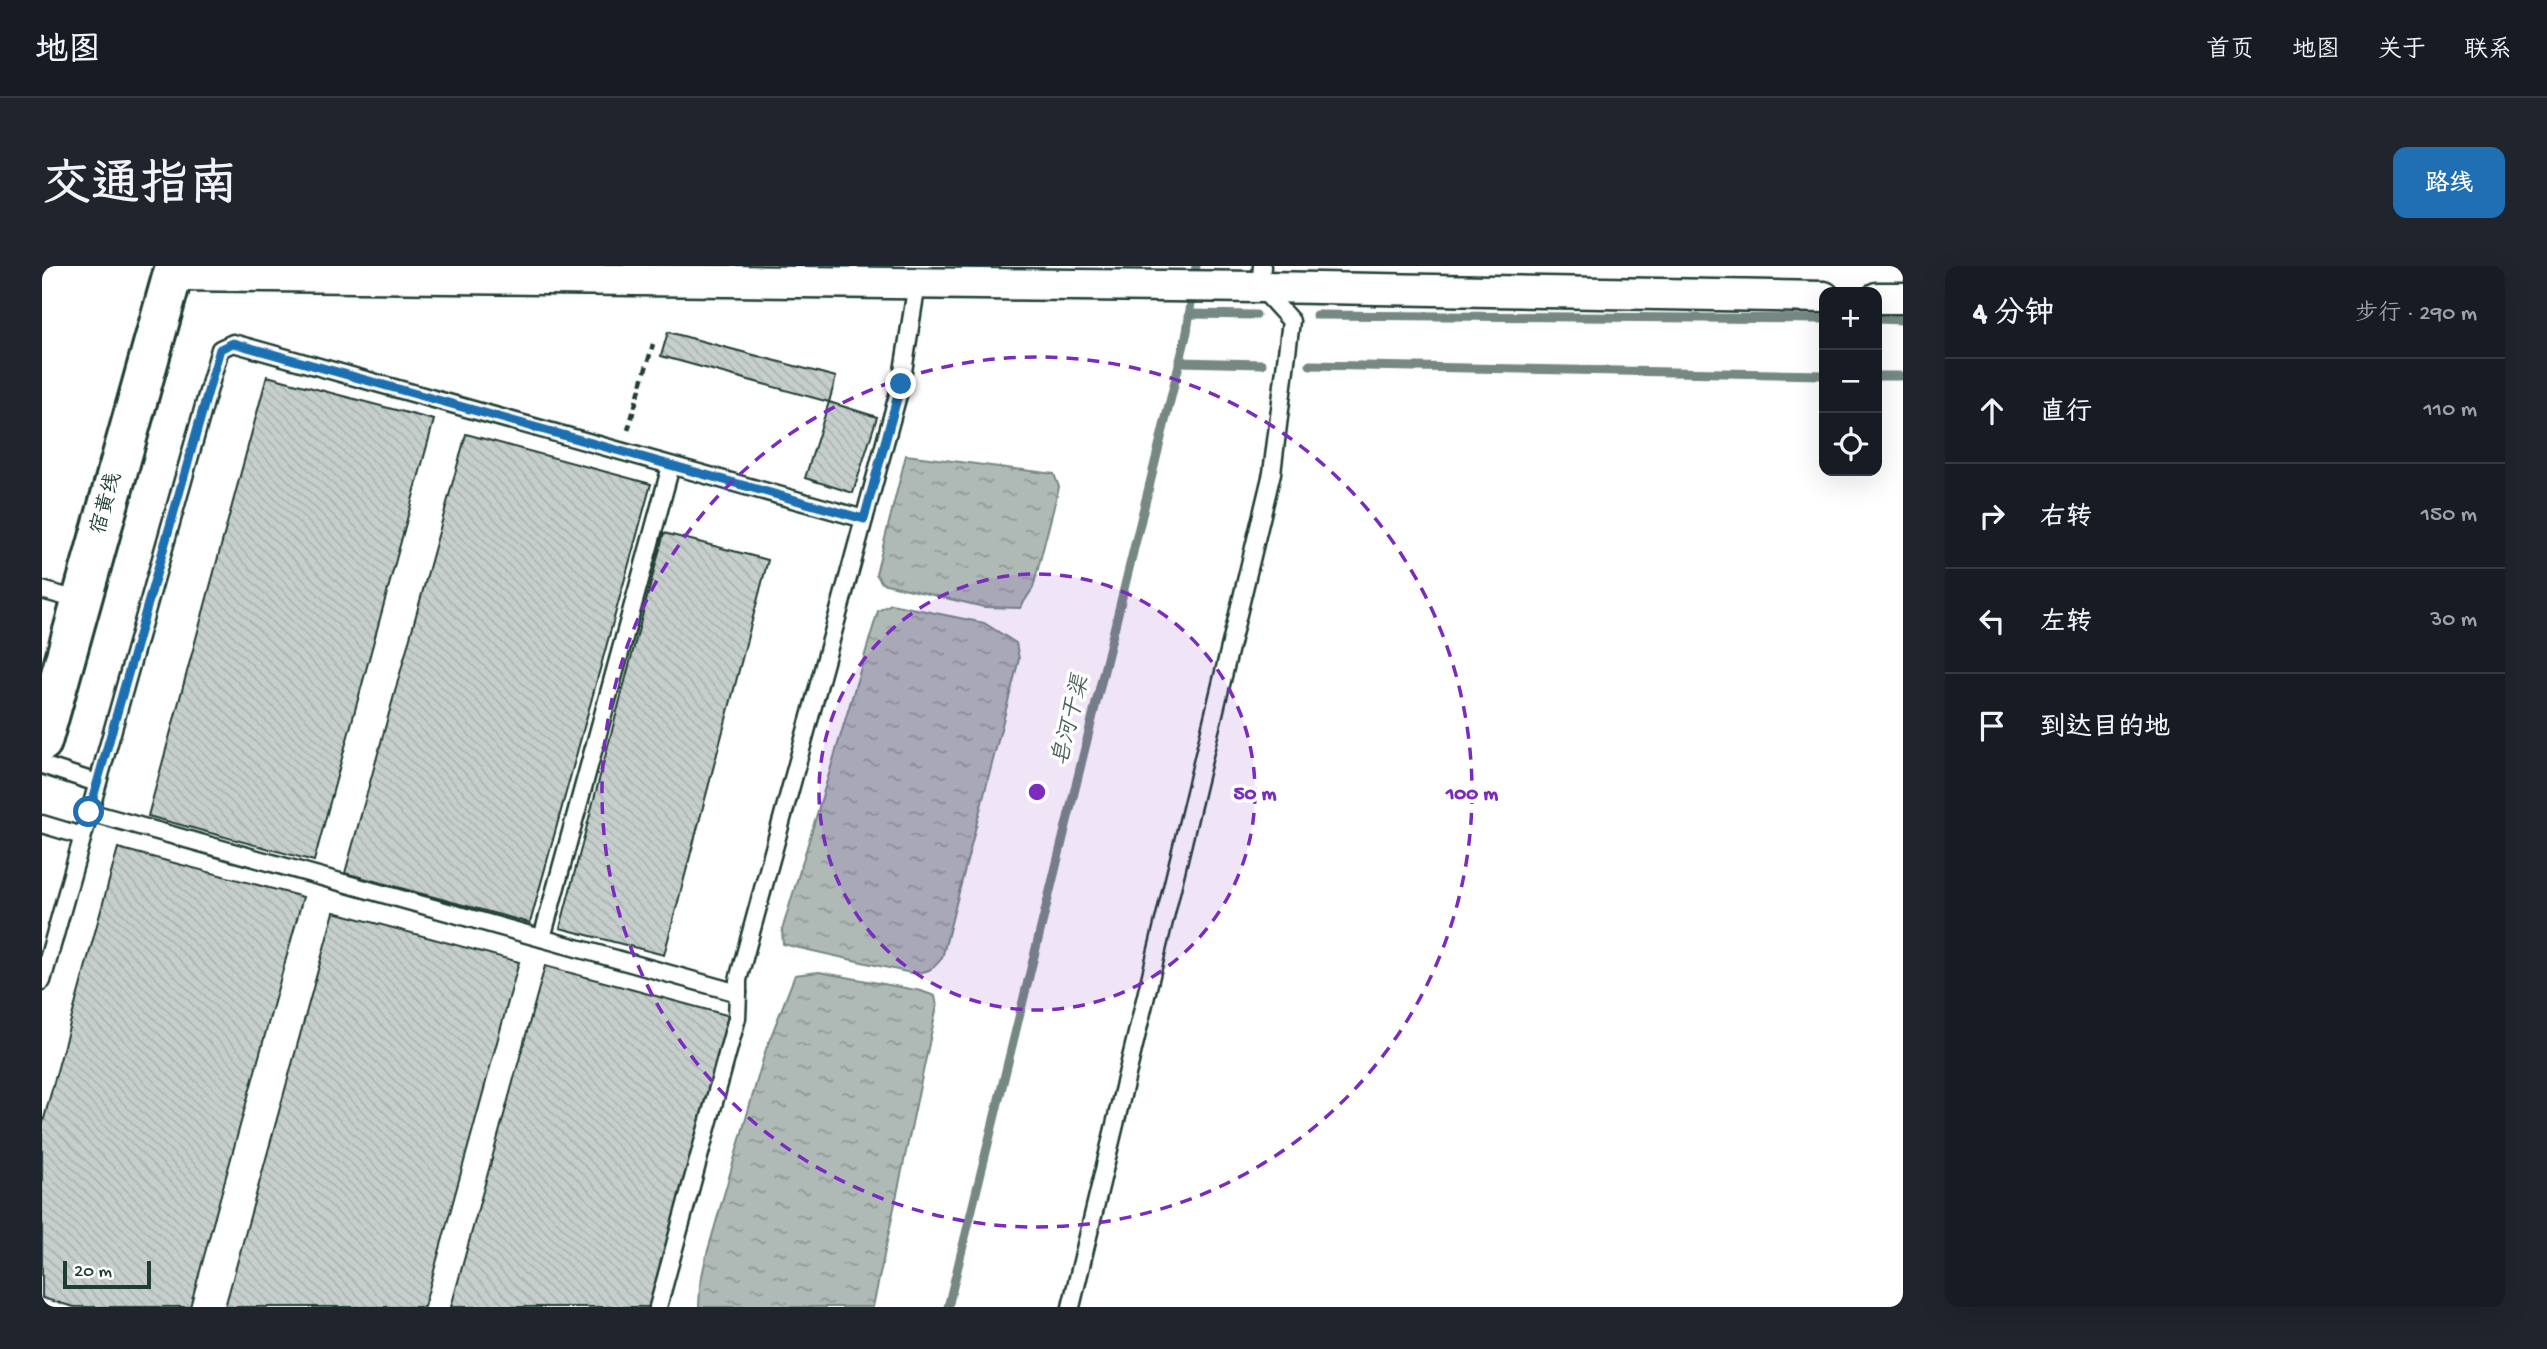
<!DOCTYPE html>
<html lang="zh">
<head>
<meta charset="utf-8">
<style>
  body { margin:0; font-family:"Gochi Hand","LXGW WenKai TC",sans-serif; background:#20242c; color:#f1f3f6 }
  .controls { position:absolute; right:21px; top:21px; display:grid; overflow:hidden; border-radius:14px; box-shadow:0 7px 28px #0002 }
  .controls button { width:63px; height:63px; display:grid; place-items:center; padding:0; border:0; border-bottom:2px solid #363941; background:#171b24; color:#f1f3f6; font:35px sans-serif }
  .scale { position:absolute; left:21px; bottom:18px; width:88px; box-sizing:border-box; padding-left:7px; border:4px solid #1f3d34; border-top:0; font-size:19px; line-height:24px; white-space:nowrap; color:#1f3d34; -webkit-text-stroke:5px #fff; paint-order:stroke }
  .stop { position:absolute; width:21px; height:21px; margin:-16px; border:5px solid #1f6fb2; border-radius:50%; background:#fff }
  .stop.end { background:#1f6fb2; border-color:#fff; box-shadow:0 2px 7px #0008 }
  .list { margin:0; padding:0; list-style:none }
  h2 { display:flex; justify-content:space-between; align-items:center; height:91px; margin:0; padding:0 28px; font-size:30px }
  h2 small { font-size:23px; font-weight:400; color:#9ea1a6 }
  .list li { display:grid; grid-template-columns:46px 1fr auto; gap:21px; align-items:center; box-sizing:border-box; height:105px; padding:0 28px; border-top:2px solid #363941 }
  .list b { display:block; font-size:26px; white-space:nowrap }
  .list em { font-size:23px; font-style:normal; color:#9ea1a6 }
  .icon { flex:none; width:38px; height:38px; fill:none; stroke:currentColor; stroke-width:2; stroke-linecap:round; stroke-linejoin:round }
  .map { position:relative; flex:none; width:1861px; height:1041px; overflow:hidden; border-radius:14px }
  header { display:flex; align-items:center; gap:42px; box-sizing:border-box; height:98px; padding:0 35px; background:#171b24; border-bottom:2px solid #363941 }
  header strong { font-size:33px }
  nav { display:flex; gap:38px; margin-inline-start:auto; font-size:24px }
  .intro { display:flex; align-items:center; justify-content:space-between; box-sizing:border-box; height:168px; padding:0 42px }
  h1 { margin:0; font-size:49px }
  .button { padding:18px 32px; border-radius:14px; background:#1f6fb2; color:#fff; font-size:24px; font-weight:700 }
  main { display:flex; gap:42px; padding:0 42px }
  aside { flex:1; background:#171b24; border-radius:14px; box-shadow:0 7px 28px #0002 }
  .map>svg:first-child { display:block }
  .water { fill:url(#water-ripples); stroke:#758883; stroke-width:2 }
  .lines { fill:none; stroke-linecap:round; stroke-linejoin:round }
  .stream { stroke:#758883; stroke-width:9 }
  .building { fill:url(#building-back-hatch); stroke:#1f3d34; stroke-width:2 }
  .service-casing { stroke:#1f3d34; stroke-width:21 }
  .minor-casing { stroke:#1f3d34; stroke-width:35 }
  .secondary-casing { stroke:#1f3d34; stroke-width:44 }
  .path { stroke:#1f3d34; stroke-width:4.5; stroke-dasharray:7 5; stroke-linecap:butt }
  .service { stroke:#fff; stroke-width:16 }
  .minor { stroke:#fff; stroke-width:30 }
  .secondary { stroke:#fff; stroke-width:38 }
  .route { stroke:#1f6fb2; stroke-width:9 }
  .ring { fill:none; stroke:#7b2cbf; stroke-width:3.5; stroke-dasharray:12 9 }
  .labels { text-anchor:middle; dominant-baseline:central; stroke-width:7; stroke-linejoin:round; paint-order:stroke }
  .street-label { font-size:21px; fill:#1f3d34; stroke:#fff }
  .water-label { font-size:23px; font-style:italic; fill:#4a625b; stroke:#fff }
  .centre { fill:#7b2cbf; stroke:#fff; stroke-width:3.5 }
  .ring-label { font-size:21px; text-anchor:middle; font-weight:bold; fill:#7b2cbf; stroke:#fff; stroke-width:7; stroke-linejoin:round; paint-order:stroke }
</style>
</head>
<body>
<header>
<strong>地图</strong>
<nav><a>首页</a><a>地图</a><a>关于</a><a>联系</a></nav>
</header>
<div class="intro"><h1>交通指南</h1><a class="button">路线</a></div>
<main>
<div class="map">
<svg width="1861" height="1041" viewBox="0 0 1861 1041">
  <defs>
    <pattern id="water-ripples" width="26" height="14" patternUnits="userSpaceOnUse" patternTransform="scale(1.75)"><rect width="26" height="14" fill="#afbab7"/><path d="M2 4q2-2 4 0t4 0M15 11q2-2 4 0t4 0" fill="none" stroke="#8e9896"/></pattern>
    <pattern id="building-back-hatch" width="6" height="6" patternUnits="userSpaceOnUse" patternTransform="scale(1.75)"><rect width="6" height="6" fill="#c7cfcc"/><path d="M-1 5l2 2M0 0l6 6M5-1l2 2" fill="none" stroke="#aab3b0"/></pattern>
  </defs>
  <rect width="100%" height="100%" fill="#fff"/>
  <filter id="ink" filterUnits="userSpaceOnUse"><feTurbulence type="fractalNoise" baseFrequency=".0143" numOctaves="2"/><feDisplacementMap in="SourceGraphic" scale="14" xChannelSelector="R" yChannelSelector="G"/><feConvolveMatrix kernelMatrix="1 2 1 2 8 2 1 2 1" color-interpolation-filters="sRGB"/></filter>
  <g filter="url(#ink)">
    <g class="water">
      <polygon points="864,189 1012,208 1017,221 991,322 978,342 942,341 840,317 834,308"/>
      <path d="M849,338L942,357L974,377L977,393L900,692C891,704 884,707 869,707L753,681L741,678L740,664L836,345Z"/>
      <polygon points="777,706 879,725 893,730 895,740 831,1041 657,1041 658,1020 664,991 724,783 753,709"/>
    </g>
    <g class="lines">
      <g class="stream">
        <polyline points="1147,48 1214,49"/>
        <polyline points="1274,49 1782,53"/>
        <polyline points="1835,53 1861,54"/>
        <polyline points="1137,96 1220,98"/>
        <polyline points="1268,99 1782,109"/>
        <polyline points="1835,110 1861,110"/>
        <polyline points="906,1041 1145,66 1154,0"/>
      </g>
    </g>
    <g class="building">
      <polygon points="626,66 794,111 787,136 619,90"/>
      <polygon points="225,110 392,154 272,595 106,550"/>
      <polygon points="787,136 835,151 811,227 763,212"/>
      <polygon points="424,168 609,218 488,657 303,607"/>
      <polygon points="622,267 726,294 622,689 518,662"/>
      <polygon points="76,582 261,631 148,1041 32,1041 0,1032 0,860"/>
      <polygon points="292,646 477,696 382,1041 183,1041"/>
      <polygon points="503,700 688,750 608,1041 409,1041"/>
    </g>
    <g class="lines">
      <defs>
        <g id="service">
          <polyline points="0,324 39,335"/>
          <polyline points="0,499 55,517"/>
          <polyline points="47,546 696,727 695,752 616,1041"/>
          <polyline points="0,558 40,570"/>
          <polyline points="500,672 629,200"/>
          <polyline points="0,715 178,83 191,77 822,253"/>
          <polyline points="696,727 696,714 859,118 875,17"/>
          <polyline points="1029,1041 1230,207 1249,55 1218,21 1220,0"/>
        </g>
        <g id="minor">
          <polyline points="130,9 1218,21 1782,31"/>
          <polyline points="1835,32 1861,32"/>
        </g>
        <polyline id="secondary" points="0,476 133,0"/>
      </defs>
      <use href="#service" class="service-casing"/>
      <use href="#minor" class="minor-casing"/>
      <use href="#secondary" class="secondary-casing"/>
      <polyline class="path" points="586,164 611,78"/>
      <use href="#service" class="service"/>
      <use href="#minor" class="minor"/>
      <use href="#secondary" class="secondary"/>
    </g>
  </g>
  <g class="lines" filter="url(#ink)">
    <polyline class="route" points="47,546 178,83 191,77 822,253 859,118"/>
  </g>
  <circle cx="995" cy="526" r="218" fill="#7b2cbf" fill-opacity=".12"/>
  <g class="ring">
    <circle cx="995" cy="526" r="218"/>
    <circle cx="995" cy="526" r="435"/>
  </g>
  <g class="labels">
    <g class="street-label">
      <text transform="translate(66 238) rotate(-74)">宿黄线</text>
    </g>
    <g class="water-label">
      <text transform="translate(1030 455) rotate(-76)">皂河干渠</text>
    </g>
  </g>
  <circle cx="995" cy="526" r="10" class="centre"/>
  <g class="ring-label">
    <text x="1213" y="533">50 m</text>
    <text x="1430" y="533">100 m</text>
  </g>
</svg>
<div class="controls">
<button>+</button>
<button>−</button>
<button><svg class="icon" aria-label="locate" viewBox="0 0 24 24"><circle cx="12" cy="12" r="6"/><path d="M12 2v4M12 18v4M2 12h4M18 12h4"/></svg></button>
</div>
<div class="scale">20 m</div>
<div class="stop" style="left:47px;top:546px"></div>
<div class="stop end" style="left:859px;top:118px"></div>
</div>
<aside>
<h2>4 分钟<small>步行 · 290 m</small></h2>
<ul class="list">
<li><svg class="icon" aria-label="ahead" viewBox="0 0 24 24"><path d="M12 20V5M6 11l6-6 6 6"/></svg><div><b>直行</b></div><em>110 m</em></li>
<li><svg class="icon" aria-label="right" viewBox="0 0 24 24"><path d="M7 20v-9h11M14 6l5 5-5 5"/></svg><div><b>右转</b></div><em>150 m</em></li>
<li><svg class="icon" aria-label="left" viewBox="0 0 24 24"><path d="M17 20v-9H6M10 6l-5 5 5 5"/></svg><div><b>左转</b></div><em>30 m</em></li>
<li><svg class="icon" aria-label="arrive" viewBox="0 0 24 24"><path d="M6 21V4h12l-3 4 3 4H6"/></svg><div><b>到达目的地</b></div></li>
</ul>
</aside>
</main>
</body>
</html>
